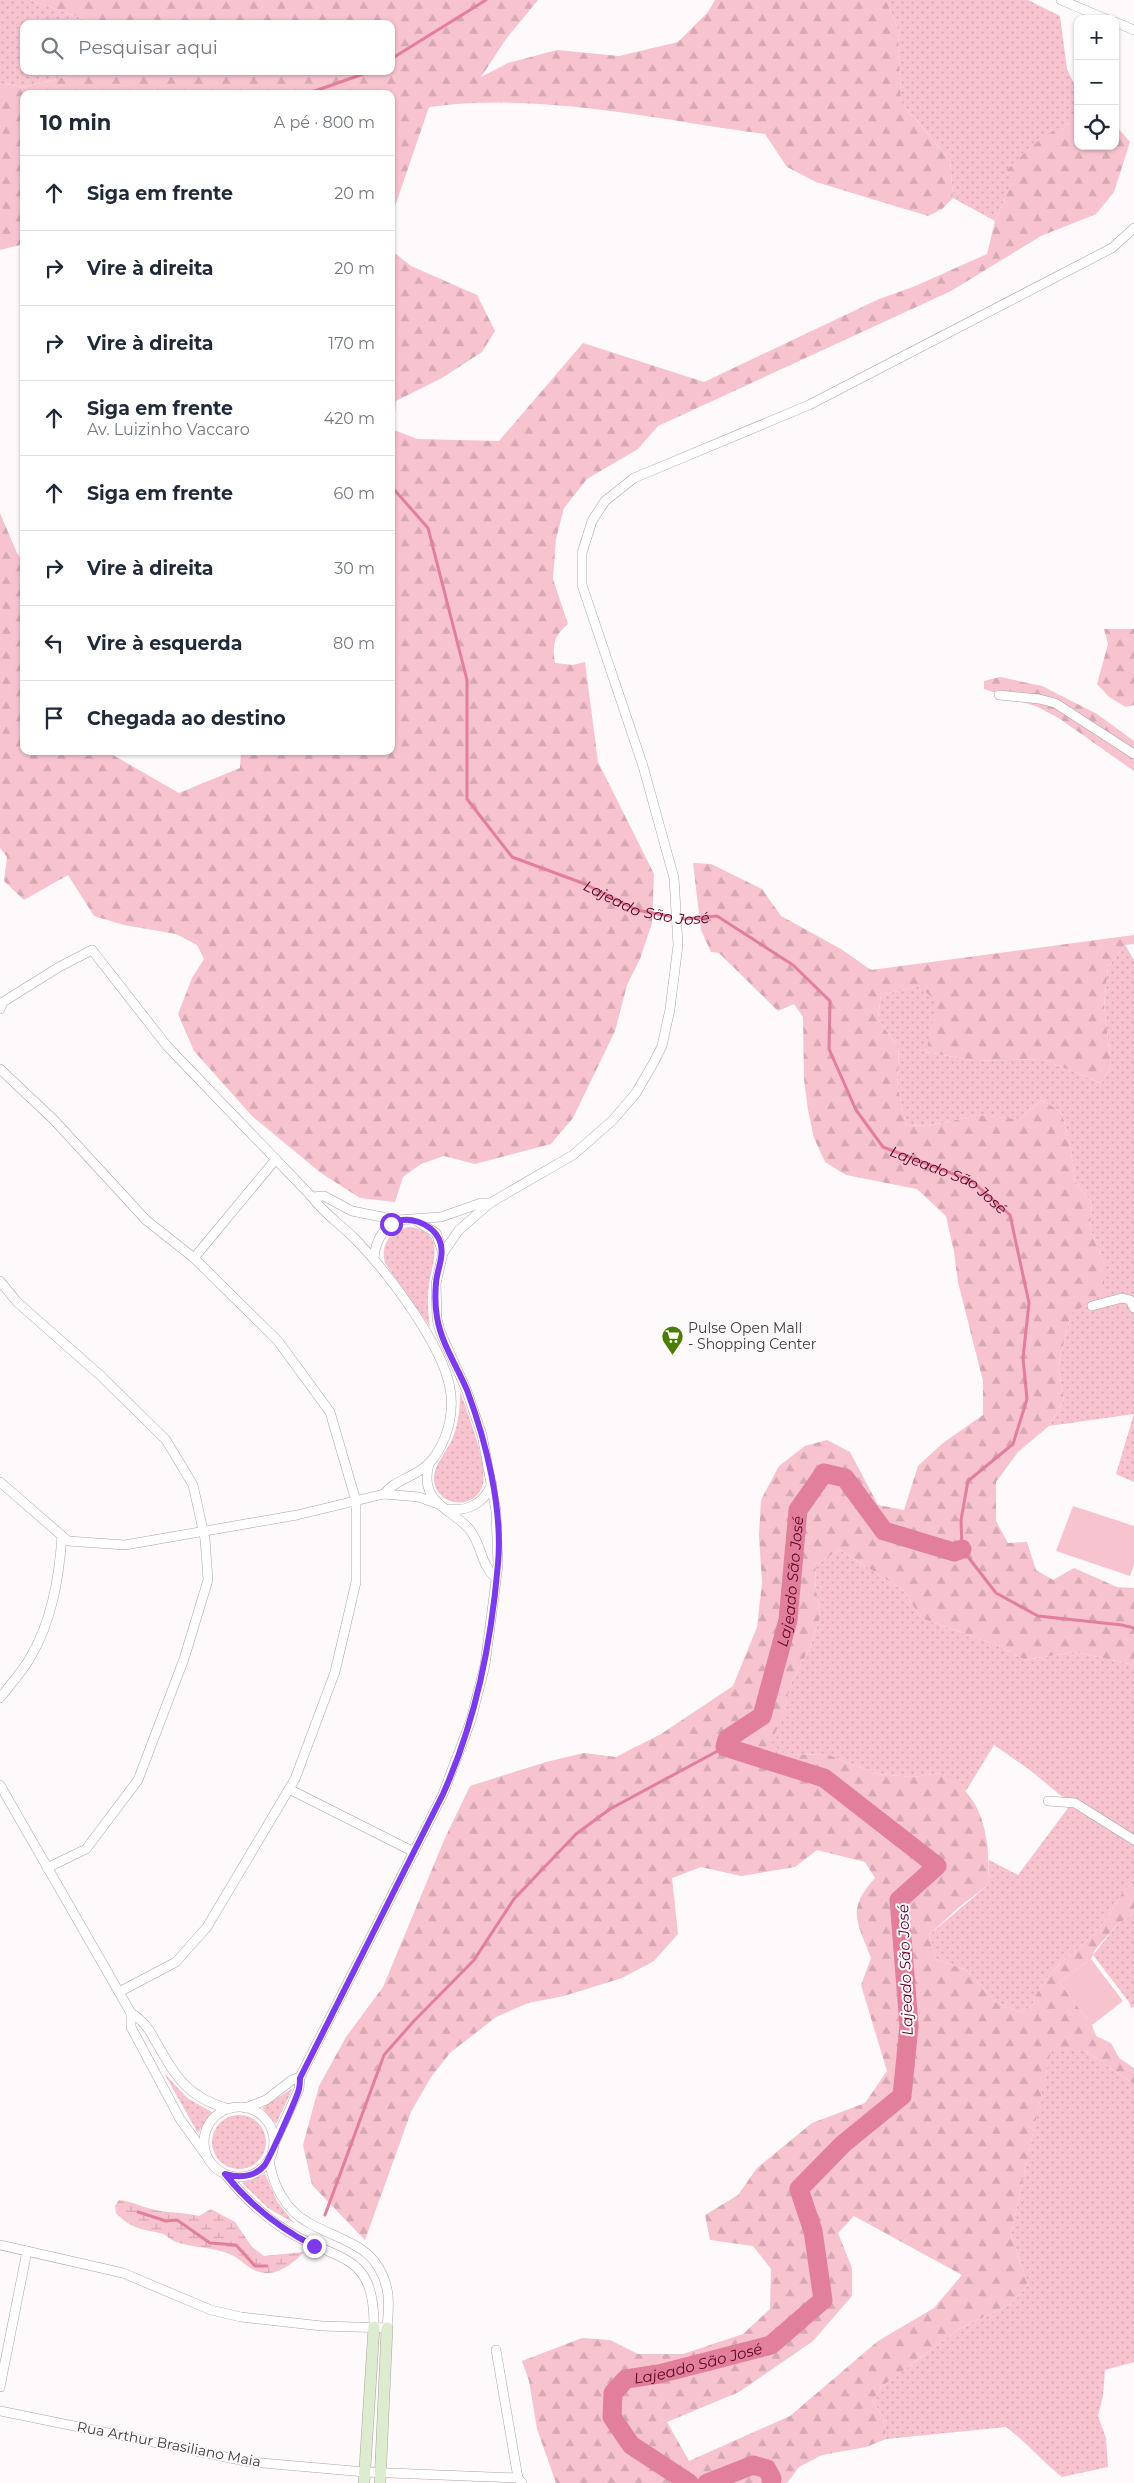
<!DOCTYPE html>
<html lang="pt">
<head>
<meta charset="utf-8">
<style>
  body { margin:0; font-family:Montserrat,sans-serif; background:#f2f2f3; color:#1f2937 }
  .controls { position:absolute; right:15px; top:15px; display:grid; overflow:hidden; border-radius:10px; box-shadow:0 1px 4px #0004 }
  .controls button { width:45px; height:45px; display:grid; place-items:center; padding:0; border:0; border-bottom:1px solid #e0e1e3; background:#fff; color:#1f2937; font:25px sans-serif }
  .stop { position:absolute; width:15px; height:15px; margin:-11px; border:4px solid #7c3aed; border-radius:50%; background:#fff }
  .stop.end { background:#7c3aed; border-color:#fff; box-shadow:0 1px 5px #0008 }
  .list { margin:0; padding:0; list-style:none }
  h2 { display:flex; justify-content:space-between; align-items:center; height:65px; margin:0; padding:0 20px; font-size:21px }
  h2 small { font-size:16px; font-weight:400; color:#747a83 }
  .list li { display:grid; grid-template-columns:32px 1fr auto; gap:15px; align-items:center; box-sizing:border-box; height:75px; padding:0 20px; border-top:1px solid #e0e1e3 }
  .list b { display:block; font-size:19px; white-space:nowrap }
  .list p { margin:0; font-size:16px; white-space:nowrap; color:#747a83 }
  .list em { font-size:16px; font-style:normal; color:#747a83 }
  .icon { flex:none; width:28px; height:28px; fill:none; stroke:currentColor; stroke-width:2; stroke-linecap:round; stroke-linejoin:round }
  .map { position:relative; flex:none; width:1134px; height:2483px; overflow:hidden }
  .search { position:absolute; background:#fff; box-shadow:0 1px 4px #0004; left:20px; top:20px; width:375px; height:55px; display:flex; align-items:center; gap:12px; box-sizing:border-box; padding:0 18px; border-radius:10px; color:#747a83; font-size:19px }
  .panel { position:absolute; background:#fff; box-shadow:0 1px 4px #0004; left:20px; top:90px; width:375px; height:665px; border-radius:10px }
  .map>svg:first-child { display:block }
  .grass { fill:url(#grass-dots) }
  .forest { fill:url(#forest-firs); fill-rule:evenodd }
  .wetland { fill:url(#wetland-marsh) }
  .pitch { fill:#f7c3cf }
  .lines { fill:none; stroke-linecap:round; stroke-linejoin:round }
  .stream { stroke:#e27f9a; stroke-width:3 }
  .river { stroke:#e27f9a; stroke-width:19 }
  .street-casing { stroke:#aea4a6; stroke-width:10 }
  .secondary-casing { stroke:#aea4a6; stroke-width:12 }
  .street { stroke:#fff; stroke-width:9 }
  .secondary { stroke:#ddebce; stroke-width:11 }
  .route { stroke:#7c3aed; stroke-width:6 }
  .labels { text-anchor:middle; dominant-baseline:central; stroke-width:4; stroke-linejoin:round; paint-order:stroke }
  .poi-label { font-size:14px; fill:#3f3b3b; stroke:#fef9fa; text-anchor:start }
  .street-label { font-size:14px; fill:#3f3b3b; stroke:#fef9fa }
  .water-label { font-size:15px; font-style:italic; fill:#5c0028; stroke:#fef9fa }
</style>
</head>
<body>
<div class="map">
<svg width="1134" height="2483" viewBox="0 0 1134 2483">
  <defs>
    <pattern id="grass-dots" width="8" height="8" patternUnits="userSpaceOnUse" patternTransform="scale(1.25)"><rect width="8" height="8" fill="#f7c3cf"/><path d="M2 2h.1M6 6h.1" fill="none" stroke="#d5a8b3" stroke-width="1.8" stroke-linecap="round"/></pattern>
    <pattern id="forest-firs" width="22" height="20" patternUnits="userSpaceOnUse" patternTransform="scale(1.25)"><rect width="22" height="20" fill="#f7c3cf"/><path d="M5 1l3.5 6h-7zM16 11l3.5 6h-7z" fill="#d5a8b3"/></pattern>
    <pattern id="wetland-marsh" width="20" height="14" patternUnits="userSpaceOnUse" patternTransform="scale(1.25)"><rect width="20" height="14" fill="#f7c3cf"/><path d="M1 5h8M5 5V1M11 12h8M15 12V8" fill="none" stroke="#d5a8b3"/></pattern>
  </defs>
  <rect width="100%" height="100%" fill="#fef9fa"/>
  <g class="grass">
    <polygon points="0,0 30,0 99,24 24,24 24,71 90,71 24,87 0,83"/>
    <polygon points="886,0 1028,0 1060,16 1067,69 1078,92 1078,121 1067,124 1012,182 995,221 953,198 950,160 901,102 898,29"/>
    <polygon points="1125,945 1134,960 1134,1482 1116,1474 1134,1414 1049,1426 1064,1400 1058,1366 1071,1314 1104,1263 1090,1228 1092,1203 1075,1182 1071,1150 1062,1113 1042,1100 1019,1119 978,1115 928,1126 906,1125 897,1084 899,1049 878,1019 881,995 919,986 938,1001 926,1052 976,1061 1042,1059 1101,1083 1111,1067 1104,1005 1108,967"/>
    <path d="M411,1227C446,1233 433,1260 429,1284C427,1298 428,1313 430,1327L385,1263C380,1244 391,1229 411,1227Z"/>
    <path d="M460,1391C467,1411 488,1465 483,1484C477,1510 438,1508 434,1481C432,1466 448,1451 453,1437C459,1422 460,1407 460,1391Z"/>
    <path d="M840,1550L903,1590L921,1618L1000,1646L1025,1660L1075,1652L1134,1665V1882C1119,1892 1115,1908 1104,1922C1082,1951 1042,1969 1032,2006L1020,2012L997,2003L966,1970L936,1959L929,1935L989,1884V1860L1018,1875L1071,1804L1030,1770L994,1745L966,1791L941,1773L913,1777L877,1774L829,1755L784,1754L770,1742L782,1718L792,1681L811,1645L820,1617L815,1581L816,1564Z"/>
    <polygon points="1134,1913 1134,2007 1131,2008 1129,2002 1093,1955 1116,1926"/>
    <path d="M1051,2050H1084L1134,2084V2362L1105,2370L1103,2396L1098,2416L1106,2438L1108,2467L1062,2477C1042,2461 1026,2442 1006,2427L886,2439L883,2416L873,2402L881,2387L959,2329L1011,2304L1028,2285L1011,2234Z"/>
    <polygon points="164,2073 187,2098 212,2112 198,2133"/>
    <polygon points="293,2088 276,2124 262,2108"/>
    <circle cx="239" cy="2142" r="27"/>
    <polygon points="265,2174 277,2201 294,2223 268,2208 242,2183"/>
  </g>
  <g class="forest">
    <path d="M30,0H538L506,39L481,77L508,63L557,50L619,56L678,42L708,12L715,0H886L898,29L901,102L950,160L953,198L942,209L928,216L816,182L787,167L765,134C654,119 541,92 429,107L391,218V94H24V244L0,250V83L24,87L90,71H391V24H99Z"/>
    <path d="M1115,119L1117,127L1130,142L1114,192L1096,214L1041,236L951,291L658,426L638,449L587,479L564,508L556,539L553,579L568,624C554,636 552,644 555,663L573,665L585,662L598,762L654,874L652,923L640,959L627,985L615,1031L573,1118L551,1144L475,1164L444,1156L421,1164L403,1177L395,1202L360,1198L321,1173L252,1116L194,1051L178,1014L192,978L204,959L197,945L176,934L124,925L94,916L68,875L24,900L4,881L7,857L0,848V513L17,553L24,563V751H106L179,793L240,768L241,751H391V250L411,266L477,295L495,331L482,352L442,378L396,401L394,430L417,439L499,441L583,343L704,382L879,299L913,287L987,254L995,221L1012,182L1007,170C1029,149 1048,128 1078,121V146H1115Z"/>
    <polygon points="1104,629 1134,629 1134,705 1126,707 1109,697 1097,684 1108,644"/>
    <polygon points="1000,677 1042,686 1097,714 1134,741 1134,771 1060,719 1038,707 984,689 984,681"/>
    <path d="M693,863L711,864L762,889L781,916L841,949L871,970L1134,935V944L1125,945L1108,967L1104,1005L1111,1067L1101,1083L1042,1059L976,1061L926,1052L937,1002L919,986L881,995L878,1019L899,1049L897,1084L906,1125L928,1126L978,1115L1019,1119L1042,1100L1062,1113L1071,1150L1075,1182L1092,1203L1090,1228L1104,1263V1293L1071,1314L1058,1366L1064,1400L1049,1426L1018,1452L996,1482V1521L1008,1543L1027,1542L1036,1570L1053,1580L1074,1568L1117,1587L1134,1588V1665L1075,1652L1025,1660L1000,1646L921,1618L903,1590L840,1550L816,1564L815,1581L820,1617L811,1645L792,1681L782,1718L771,1742L784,1754L829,1755L877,1774L913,1777L941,1773C949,1779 960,1784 966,1792C988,1816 989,1853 989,1884L958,1908L929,1935L936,1959L966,1970L997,2003L1020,2012L1032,2006C1042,1969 1082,1951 1104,1922C1115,1908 1119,1892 1134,1882V1913L1116,1926L1095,1950L1091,1959L1059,1982L1092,2025L1096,2036L1111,2043L1119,2058L1134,2068V2084L1084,2050L1051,2051L1011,2234L1028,2285L1011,2304L959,2329L881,2387L873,2402L883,2416L886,2439L866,2447L822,2455L799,2467L787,2483H556L537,2429L529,2381L522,2361L582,2338L610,2340L638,2354H683L743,2334L770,2309L771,2269L753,2246L710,2240L705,2215L738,2195L757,2168L812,2123L865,2103L887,2071L861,1985L871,1958C857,1921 846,1910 875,1878L865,1862L817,1850L795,1867L741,1876L701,1867L672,1878L678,1934L654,1961L622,1978L564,1996L528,2003L496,2017L450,2053L431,2077L411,2112L365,2240L312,2185L303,2145L319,2086L346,2037L383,1987L445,1838L470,1786L546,1762L584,1753L616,1757L661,1734L733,1686L757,1627L762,1583L759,1535L761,1500L779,1466L805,1446L827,1440L850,1452L878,1505L904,1510L918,1466L943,1443L983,1415V1381L958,1282L954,1252L946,1216L917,1189L846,1175L825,1162L814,1138L808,1110L804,1079L803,1017L794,1004L778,1011L719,953L711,952L701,930ZM854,2216L962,2275L934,2308L878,2341L790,2416L689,2461L667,2422L739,2392L813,2341L852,2296V2268L838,2233Z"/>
  </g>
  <path class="wetland" d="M119,2200C131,2201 139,2206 151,2209C166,2213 183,2212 199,2216L211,2209L235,2222L252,2247L264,2256L304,2252C295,2261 283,2272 269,2273C252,2274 245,2262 232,2255C215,2247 194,2248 176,2242C170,2240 166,2234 160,2233C139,2229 131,2228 116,2213L115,2206Z"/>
  <g class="pitch">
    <polygon points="1073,1506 1134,1526 1134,1565 1130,1576 1056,1551"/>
    <polygon points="1091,1959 1123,2001 1092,2025 1059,1982"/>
  </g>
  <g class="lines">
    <g class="stream">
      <polyline points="391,59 486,0"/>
      <polyline points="306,94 372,71"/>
      <path id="s1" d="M391,486L428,528L467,680V799L512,857L585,884L637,910L684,919L717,916L793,965L830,1001L829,1049L856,1110L883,1147L972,1181L1010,1215L1029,1303L1023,1358L1027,1399L1013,1444L968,1481L961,1520L962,1549L996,1593L1038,1616L1122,1625L1134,1628"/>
      <polyline points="138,2212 166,2221 177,2220 210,2243 236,2245 255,2266 267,2266"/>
      <polyline points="325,2215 384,2055 413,2022 474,1960 514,1899 576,1834 610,1809 725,1747"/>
    </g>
    <g class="river">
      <path id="s2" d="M689,2483L631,2445L612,2417L613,2393L626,2379L659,2374L771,2345L823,2300L813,2231L799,2189L843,2144L902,2096L909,2026L899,1900L937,1866L824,1778L725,1747L727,1739L762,1716L788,1620L798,1510L824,1473L845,1478L884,1531L954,1552L962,1549"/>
      <polyline points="707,2483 753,2465 767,2469 772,2479 771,2483"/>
    </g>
    <defs>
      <g id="street">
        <polyline points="1061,0 1106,19"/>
        <polyline points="1115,22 1134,30"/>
        <polyline points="999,695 1039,699 1055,703 1134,754"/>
        <path d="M0,1009L3,1002L59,967L92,950L167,1046L312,1197C324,1214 343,1226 358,1242C388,1273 442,1344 450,1388C454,1410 449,1434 437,1453C423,1477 395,1478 384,1494"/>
        <polyline points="0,1069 54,1120 146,1220 194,1258 278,1341 330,1412 356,1501 356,1582 335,1672 295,1779 207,1927 176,1962 119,1992"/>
        <polyline points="312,1197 324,1196 352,1211 397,1220 441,1217 481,1203 490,1203"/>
        <polyline points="418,1222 436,1233 443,1253"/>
        <polyline points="194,1258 276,1159"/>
        <path d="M374,1259C375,1242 382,1229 397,1220"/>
        <polyline points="0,1281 17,1302 101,1376 166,1440 193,1485 205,1539 208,1580 184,1659 138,1780 86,1849 47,1868"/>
        <polyline points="1092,1306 1122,1298 1130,1300 1134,1308"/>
        <path d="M429,1464C426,1475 426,1485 431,1494C438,1508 460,1517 470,1530C481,1544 482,1567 495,1577"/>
        <polyline points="0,1482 68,1541 125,1545 297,1515 384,1494 419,1497 438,1504"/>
        <path d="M448,1509C468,1512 484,1503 492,1484"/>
        <path d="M0,1698C10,1685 22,1672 30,1658C52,1621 59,1578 62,1536"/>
        <path d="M0,1785L131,2013C144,2021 149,2029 156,2042C176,2077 188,2098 229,2109"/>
        <polyline points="289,1789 414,1852"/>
        <polyline points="1048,1801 1075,1803 1134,1840"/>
        <polyline points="131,2013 131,2027 180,2119 206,2155"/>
        <circle cx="239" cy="2142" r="35"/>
        <polyline points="245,2108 266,2100 292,2080 300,2077"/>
        <polyline points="274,2144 299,2089 300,2077 443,1794 471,1720 485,1665 498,1565 496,1511 482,1435 466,1389 440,1331 437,1319 436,1284 443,1253 459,1230 490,1203 573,1155 613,1120 636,1093 654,1062 662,1046 670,1009 678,945 674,878 643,766 582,585 582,553 592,521 605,501 634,478 809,405 1112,248 1134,228"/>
        <path d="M225,2174C242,2195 261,2214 284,2229C336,2263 375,2249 374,2327"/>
        <path d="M0,2245L123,2273L211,2310L241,2317L322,2326L387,2328C388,2315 390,2302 387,2289C377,2244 342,2242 309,2223C285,2210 273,2185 269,2160"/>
        <polyline points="496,2350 518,2478 522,2483"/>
        <polyline points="0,2387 27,2251"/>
        <polyline points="0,2411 250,2462 365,2472 518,2478"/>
      </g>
      <g id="secondary">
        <polyline points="364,2483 374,2327"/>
        <polyline points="380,2483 387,2328"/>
      </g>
    </defs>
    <use href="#street" class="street-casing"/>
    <use href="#secondary" class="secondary-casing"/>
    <use href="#street" class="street"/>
    <use href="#secondary" class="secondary"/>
  </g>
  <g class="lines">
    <path class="route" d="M314,2246C279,2228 250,2205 225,2174C239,2178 254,2177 264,2166C268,2162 297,2098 299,2089C300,2085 300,2081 300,2078L443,1794C476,1720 491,1644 498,1564C503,1509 486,1441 467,1390C457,1366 441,1343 437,1317C435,1306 435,1295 436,1283C437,1269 446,1253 439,1239C431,1223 407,1214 391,1224"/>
  </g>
  <defs>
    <symbol id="supermarket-pin" viewBox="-11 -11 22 30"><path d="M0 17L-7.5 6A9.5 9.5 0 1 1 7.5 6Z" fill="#4d7c02" stroke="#fef9fa"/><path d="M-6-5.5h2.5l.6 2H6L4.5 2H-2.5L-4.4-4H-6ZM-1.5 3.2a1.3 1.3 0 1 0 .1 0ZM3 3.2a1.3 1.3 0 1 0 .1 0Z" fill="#fff"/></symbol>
  </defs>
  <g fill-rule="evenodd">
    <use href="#supermarket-pin" x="660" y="1324" width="25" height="34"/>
  </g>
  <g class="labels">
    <g class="poi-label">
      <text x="688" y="1328">Pulse Open Mall<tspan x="688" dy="16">- Shopping Center</tspan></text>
    </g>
    <g class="street-label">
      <text transform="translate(169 2444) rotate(11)">Rua Arthur Brasiliano Maia</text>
    </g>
    <g class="water-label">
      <text stroke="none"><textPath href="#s1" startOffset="549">Lajeado São José</textPath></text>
      <text stroke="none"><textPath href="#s1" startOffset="999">Lajeado São José</textPath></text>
      <text stroke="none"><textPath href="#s2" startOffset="1300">Lajeado São José</textPath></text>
      <text transform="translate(905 1970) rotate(-92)">Lajeado São José</text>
      <text stroke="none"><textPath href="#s2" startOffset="220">Lajeado São José</textPath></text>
    </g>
  </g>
</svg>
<div class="controls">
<button>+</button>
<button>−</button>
<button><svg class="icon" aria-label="locate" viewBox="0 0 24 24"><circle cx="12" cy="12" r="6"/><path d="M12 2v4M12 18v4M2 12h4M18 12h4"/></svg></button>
</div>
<div class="stop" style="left:391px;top:1224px"></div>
<div class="stop end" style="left:314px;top:2246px"></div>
<div class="search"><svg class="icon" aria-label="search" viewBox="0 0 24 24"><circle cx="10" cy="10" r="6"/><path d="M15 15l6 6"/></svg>Pesquisar aqui</div>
<section class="panel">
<h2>10 min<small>A pé · 800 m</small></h2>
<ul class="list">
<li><svg class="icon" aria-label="ahead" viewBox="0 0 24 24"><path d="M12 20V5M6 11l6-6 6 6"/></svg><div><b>Siga em frente</b></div><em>20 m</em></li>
<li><svg class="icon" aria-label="right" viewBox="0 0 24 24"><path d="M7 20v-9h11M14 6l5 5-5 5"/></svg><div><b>Vire à direita</b></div><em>20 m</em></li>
<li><svg class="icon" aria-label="right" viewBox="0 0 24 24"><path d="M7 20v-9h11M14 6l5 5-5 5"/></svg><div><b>Vire à direita</b></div><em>170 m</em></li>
<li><svg class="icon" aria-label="ahead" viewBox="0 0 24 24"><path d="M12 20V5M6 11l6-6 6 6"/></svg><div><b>Siga em frente</b><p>Av. Luizinho Vaccaro</p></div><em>420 m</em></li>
<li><svg class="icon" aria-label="ahead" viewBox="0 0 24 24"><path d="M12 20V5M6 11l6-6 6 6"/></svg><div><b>Siga em frente</b></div><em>60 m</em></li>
<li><svg class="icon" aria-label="right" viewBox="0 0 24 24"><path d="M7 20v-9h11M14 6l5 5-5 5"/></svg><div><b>Vire à direita</b></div><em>30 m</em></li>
<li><svg class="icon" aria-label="left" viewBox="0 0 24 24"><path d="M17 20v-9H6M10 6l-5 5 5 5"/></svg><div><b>Vire à esquerda</b></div><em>80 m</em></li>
<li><svg class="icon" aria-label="arrive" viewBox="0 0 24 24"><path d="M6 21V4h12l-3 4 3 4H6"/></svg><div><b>Chegada ao destino</b></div></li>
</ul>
</section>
</div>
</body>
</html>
